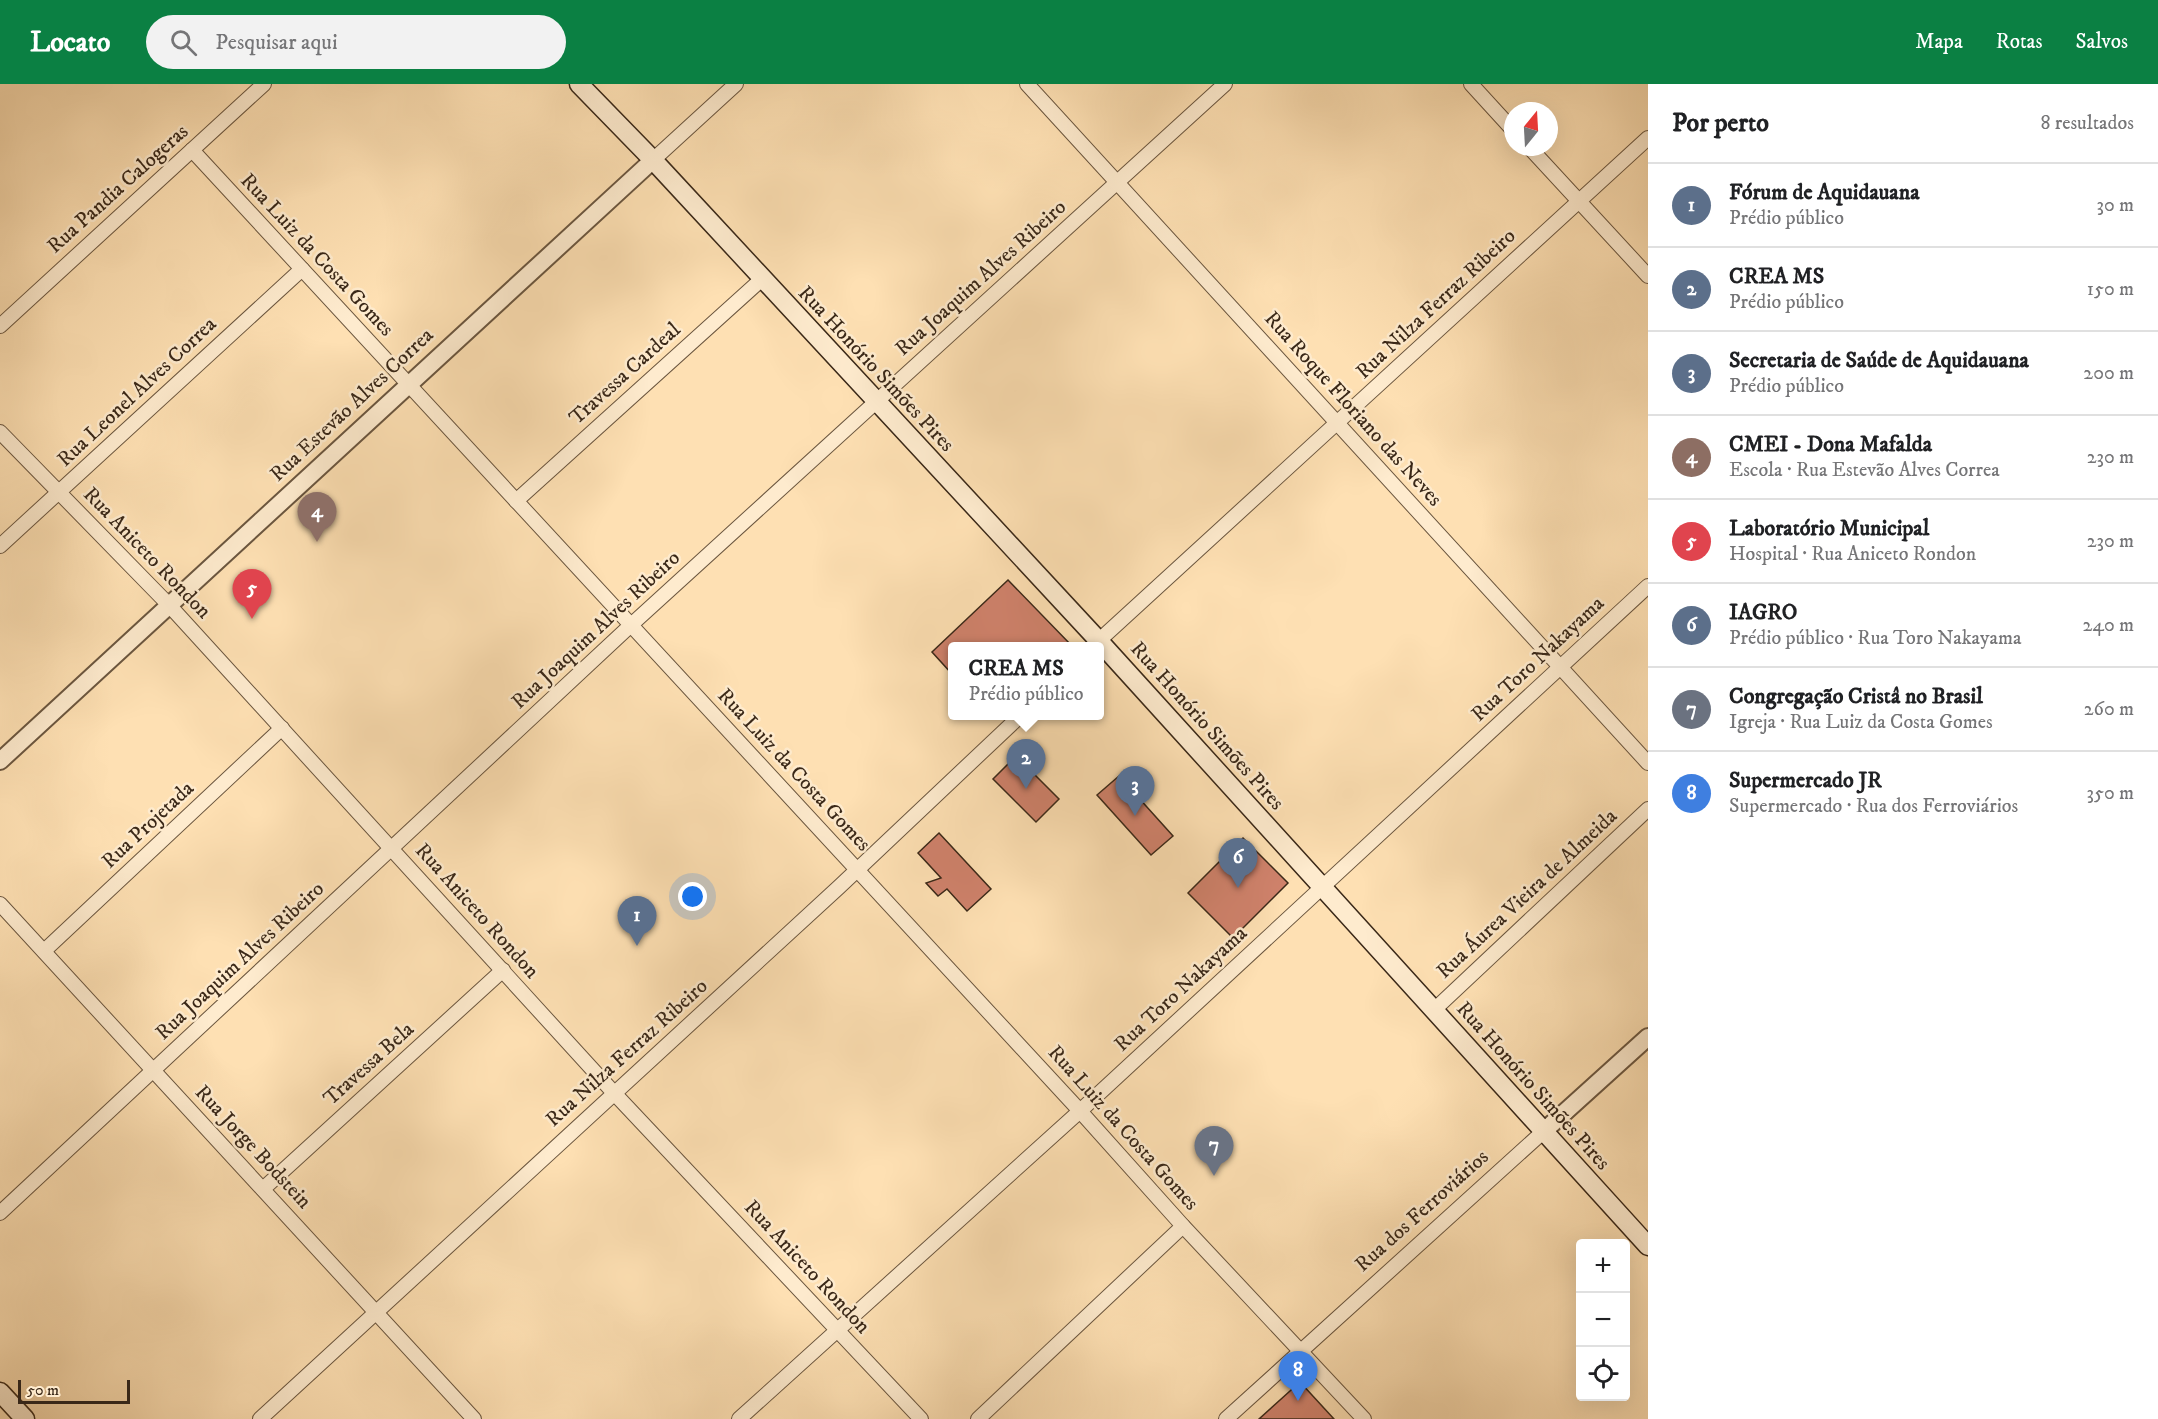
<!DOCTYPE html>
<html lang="pt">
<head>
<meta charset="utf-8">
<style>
  body { margin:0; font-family:"IM FELL DW Pica",serif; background:#f2f2f2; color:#202124 }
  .controls { position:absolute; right:18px; bottom:18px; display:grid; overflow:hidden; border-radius:6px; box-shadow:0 6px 24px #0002 }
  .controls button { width:54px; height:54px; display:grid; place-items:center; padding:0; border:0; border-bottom:2px solid #e0e0e0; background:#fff; color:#202124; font:30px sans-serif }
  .compass { position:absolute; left:1504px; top:18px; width:54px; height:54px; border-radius:50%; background:#fff; box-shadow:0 6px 24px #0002; rotate:18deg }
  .scale { position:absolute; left:18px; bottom:15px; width:112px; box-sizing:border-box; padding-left:6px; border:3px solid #3a2818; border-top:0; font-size:16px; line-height:21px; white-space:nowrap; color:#3a2818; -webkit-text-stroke:4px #feebce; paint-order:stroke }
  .you { position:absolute; left:693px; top:813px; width:21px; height:21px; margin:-15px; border:4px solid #fff; border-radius:50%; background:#1a73e8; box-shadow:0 0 0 9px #1a73e833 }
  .badge { display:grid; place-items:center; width:39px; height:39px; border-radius:50%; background:#0b8043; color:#fff; font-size:20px; font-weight:700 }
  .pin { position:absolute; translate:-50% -50px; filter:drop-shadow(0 2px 3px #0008) }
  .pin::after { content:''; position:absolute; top:32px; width:21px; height:18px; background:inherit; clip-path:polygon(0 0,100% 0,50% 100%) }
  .popup { position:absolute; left:948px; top:558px; width:156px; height:78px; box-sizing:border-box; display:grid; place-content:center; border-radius:6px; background:#fff; filter:drop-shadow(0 2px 4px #0005); font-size:20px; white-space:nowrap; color:#757577 }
  .popup b { font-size:22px; color:#202124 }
  .popup::after { content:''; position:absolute; left:50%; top:100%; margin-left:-12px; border:12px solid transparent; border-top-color:#fff }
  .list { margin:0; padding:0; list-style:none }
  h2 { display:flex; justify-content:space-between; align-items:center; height:78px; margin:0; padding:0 24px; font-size:26px }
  h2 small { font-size:20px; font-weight:400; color:#757577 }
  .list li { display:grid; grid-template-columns:39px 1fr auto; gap:18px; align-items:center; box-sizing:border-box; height:84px; padding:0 24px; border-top:2px solid #e0e0e0 }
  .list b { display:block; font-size:22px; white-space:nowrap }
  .list p { margin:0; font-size:20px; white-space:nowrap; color:#757577 }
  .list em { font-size:20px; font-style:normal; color:#757577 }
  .icon { flex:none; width:33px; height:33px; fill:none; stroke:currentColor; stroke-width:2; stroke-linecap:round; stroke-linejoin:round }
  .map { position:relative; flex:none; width:1648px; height:1335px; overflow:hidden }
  header { display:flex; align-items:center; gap:36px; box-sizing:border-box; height:84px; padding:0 30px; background:#0b8043; color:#fff }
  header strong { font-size:28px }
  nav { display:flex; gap:33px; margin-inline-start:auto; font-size:21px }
  .search { width:420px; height:54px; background:#f2f2f2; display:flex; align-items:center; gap:15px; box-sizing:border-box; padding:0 21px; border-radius:33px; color:#757577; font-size:22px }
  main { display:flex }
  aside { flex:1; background:#fff }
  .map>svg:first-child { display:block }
  .building { fill:#d0826c; stroke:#3a2818; stroke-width:1.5 }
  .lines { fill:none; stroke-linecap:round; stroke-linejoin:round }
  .minor-casing { stroke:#6b563f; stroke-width:16 }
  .tertiary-casing { stroke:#6b563f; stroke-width:20 }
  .secondary-casing { stroke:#3a2818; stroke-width:21 }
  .minor { stroke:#feebce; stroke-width:14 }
  .tertiary { stroke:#feebce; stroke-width:16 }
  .secondary { stroke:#feebce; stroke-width:18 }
  .labels { text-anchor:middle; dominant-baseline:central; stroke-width:5; stroke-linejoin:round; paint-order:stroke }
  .street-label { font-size:21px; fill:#3a2818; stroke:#feebce }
</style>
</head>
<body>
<header>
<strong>Locato</strong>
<div class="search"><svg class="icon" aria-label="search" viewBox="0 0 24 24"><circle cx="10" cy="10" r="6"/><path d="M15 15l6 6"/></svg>Pesquisar aqui</div>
<nav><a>Mapa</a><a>Rotas</a><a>Salvos</a></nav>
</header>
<main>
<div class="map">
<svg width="1648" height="1335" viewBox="0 0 1648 1335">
  <rect width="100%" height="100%" fill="#fee0b3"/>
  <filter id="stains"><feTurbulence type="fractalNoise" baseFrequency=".00333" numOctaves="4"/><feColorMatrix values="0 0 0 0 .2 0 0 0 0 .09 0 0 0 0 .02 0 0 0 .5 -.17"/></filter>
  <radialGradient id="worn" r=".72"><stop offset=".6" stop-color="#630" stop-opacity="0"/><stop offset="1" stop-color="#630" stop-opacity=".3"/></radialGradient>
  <g class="building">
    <polygon points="1008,496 1072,562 952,562 952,590 932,568"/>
    <polygon points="1016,672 1059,715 1036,738 993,695"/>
    <polygon points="1119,692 1173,752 1151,771 1097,711"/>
    <polygon points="939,749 991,805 967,827 947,805 938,812 926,799 941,794 918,769"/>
    <polygon points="1243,754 1288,799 1233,854 1188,809"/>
    <polygon points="1300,1298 1334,1335 1259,1335"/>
  </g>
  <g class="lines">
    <defs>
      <g id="minor">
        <polyline points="1027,0 1648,679"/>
        <polyline points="1471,0 1513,46"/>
        <polyline points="1529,63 1648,192"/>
        <polyline points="192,66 1080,1027 1183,1142 1364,1335"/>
        <polyline points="653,76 736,0"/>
        <polyline points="0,242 264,0"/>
        <polyline points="0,348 169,521 614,1009 921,1335"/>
        <polyline points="516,417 762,195"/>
        <polyline points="0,462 302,185"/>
        <polyline points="1093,562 1648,54"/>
        <polyline points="0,820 474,1335"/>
        <polyline points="44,867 282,644"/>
        <polyline points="1434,926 1648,725"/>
        <polyline points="263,1105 503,886"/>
        <polyline points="0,1129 631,541 1225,0"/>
        <polyline points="260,1335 839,803 1020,632"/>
        <polyline points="739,1335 1080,1027 1648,502"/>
        <polyline points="978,1335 1183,1142"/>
        <polyline points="1226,1335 1544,1047"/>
      </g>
      <g id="tertiary">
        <polyline points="0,677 653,76"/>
        <polyline points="1544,1047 1648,953"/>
      </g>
      <g id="secondary">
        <polyline points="579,0 653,76 1099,557 1648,1162"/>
        <polyline points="0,1308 25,1335"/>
      </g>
    </defs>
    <use href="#minor" class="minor-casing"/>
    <use href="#tertiary" class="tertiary-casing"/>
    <use href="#secondary" class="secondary-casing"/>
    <use href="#minor" class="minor"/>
    <use href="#tertiary" class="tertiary"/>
    <use href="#secondary" class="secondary"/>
  </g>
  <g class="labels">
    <g class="street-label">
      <text transform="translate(118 105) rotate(-42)">Rua Pandia Calogeras</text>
      <text transform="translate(317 171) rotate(47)">Rua Luiz da Costa Gomes</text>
      <text transform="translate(981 194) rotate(-42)">Rua Joaquim Alves Ribeiro</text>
      <text transform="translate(1436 220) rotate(-43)">Rua Nilza Ferraz Ribeiro</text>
      <text transform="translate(876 285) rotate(47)">Rua Honório Simões Pires</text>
      <text transform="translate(625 290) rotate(-42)">Travessa Cardeal</text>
      <text transform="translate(137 308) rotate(-43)">Rua Leonel Alves Correa</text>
      <text transform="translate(352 321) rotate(-43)">Rua Estevão Alves Correa</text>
      <text transform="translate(1353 325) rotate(48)">Rua Roque Floriano das Neves</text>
      <text transform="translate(147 469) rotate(46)">Rua Aniceto Rondon</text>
      <text transform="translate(596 546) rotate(-43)">Rua Joaquim Alves Ribeiro</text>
      <text transform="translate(1538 575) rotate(-43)">Rua Toro Nakayama</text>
      <text transform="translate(1207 642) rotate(48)">Rua Honório Simões Pires</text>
      <text transform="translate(794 686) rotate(47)">Rua Luiz da Costa Gomes</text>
      <text transform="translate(148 741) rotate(-43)">Rua Projetada</text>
      <text transform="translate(1527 810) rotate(-43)">Rua Áurea Vieira de Almeida</text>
      <text transform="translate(477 827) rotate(48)">Rua Aniceto Rondon</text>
      <text transform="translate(240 877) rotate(-43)">Rua Joaquim Alves Ribeiro</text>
      <text transform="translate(1181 905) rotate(-43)">Rua Toro Nakayama</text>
      <text transform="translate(627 969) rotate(-42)">Rua Nilza Ferraz Ribeiro</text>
      <text transform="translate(369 980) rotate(-42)">Travessa Bela</text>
      <text transform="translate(1533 1002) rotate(48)">Rua Honório Simões Pires</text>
      <text transform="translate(1123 1044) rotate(48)">Rua Luiz da Costa Gomes</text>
      <text transform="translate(253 1063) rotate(47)">Rua Jorge Bodstein</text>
      <text transform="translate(1422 1127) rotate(-42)">Rua dos Ferroviários</text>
      <text transform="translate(807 1183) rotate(47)">Rua Aniceto Rondon</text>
    </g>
  </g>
  <rect width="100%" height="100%" filter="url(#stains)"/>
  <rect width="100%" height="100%" fill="url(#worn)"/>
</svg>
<div class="controls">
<button>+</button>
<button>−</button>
<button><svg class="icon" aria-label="locate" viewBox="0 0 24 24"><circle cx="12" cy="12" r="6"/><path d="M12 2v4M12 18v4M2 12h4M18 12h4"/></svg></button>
</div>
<svg class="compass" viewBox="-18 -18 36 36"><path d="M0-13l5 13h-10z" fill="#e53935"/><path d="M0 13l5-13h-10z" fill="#757577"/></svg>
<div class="scale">50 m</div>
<div class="you"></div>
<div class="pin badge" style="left:637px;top:862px;background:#5c6f8a">1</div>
<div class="pin badge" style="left:1026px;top:705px;background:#5c6f8a">2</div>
<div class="popup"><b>CREA MS</b>Prédio público</div>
<div class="pin badge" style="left:1135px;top:732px;background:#5c6f8a">3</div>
<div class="pin badge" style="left:317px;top:458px;background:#8d6e63">4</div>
<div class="pin badge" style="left:252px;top:535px;background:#e0444e">5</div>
<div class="pin badge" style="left:1238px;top:804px;background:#5c6f8a">6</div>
<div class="pin badge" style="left:1214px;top:1092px;background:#6b7280">7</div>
<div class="pin badge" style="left:1298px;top:1317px;background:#3f7fe0">8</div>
</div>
<aside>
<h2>Por perto<small>8 resultados</small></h2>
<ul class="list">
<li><span class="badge" style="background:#5c6f8a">1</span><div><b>Fórum de Aquidauana</b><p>Prédio público</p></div><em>30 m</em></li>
<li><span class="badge" style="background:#5c6f8a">2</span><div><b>CREA MS</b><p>Prédio público</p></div><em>150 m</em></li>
<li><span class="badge" style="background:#5c6f8a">3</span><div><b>Secretaria de Saúde de Aquidauana</b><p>Prédio público</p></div><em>200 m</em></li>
<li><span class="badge" style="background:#8d6e63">4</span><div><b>CMEI - Dona Mafalda</b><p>Escola · Rua Estevão Alves Correa</p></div><em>230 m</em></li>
<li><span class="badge" style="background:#e0444e">5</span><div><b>Laboratório Municipal</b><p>Hospital · Rua Aniceto Rondon</p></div><em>230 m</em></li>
<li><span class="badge" style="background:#5c6f8a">6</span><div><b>IAGRO</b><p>Prédio público · Rua Toro Nakayama</p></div><em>240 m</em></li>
<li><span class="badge" style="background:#6b7280">7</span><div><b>Congregação Cristâ no Brasil</b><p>Igreja · Rua Luiz da Costa Gomes</p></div><em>260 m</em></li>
<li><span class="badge" style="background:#3f7fe0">8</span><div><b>Supermercado JR</b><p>Supermercado · Rua dos Ferroviários</p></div><em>350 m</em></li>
</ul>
</aside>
</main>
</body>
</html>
